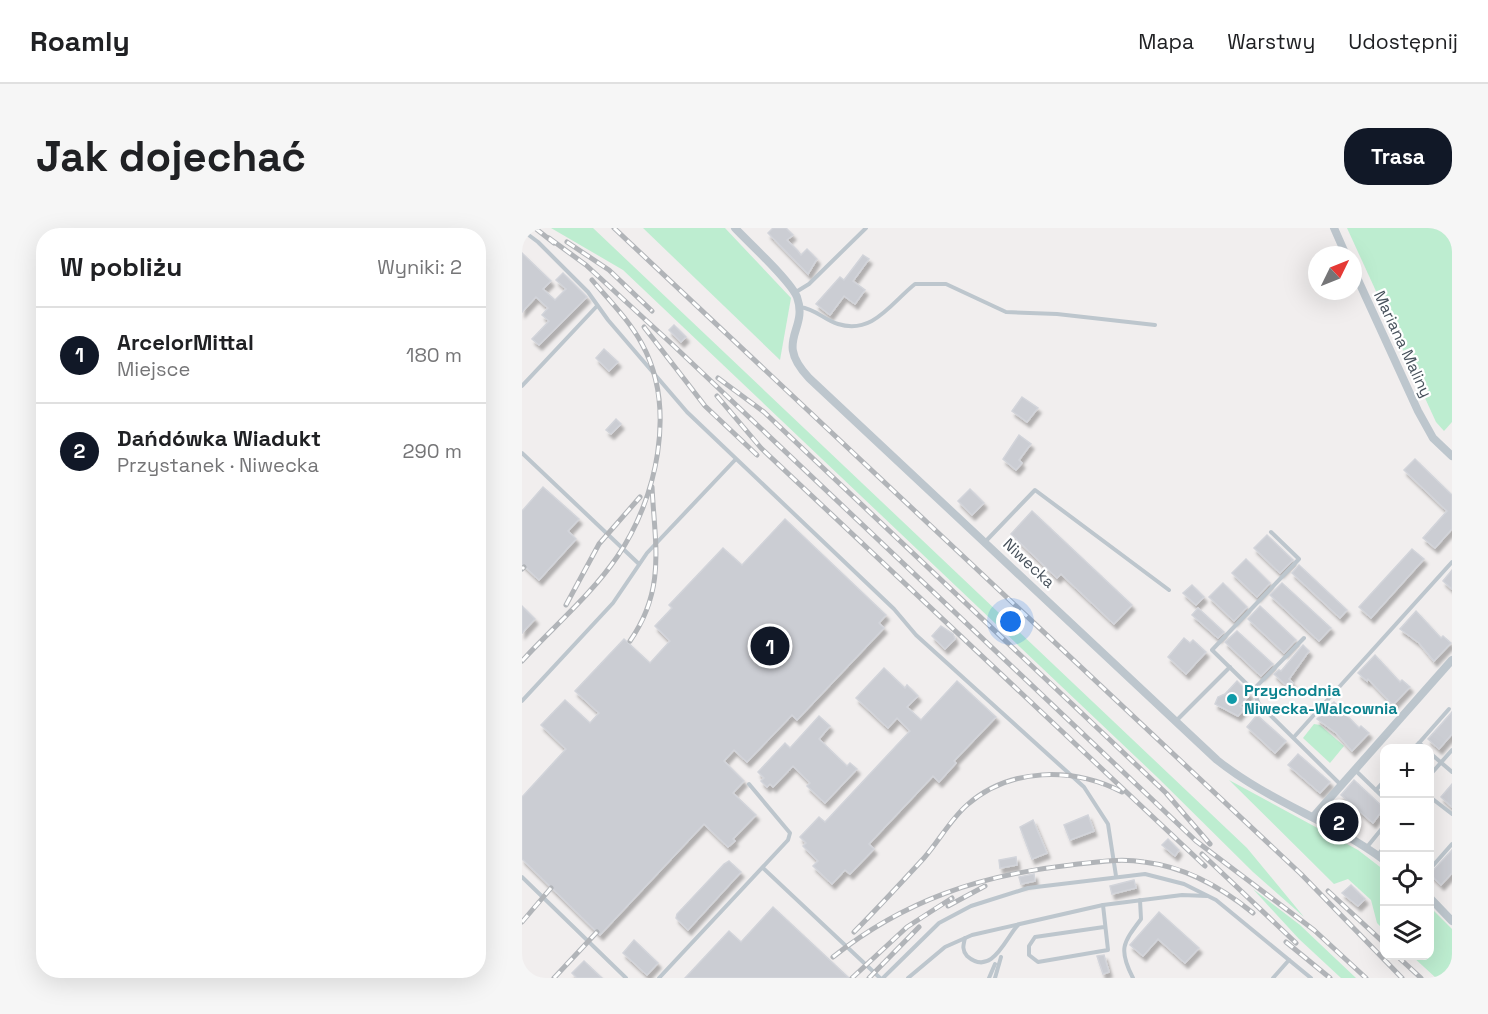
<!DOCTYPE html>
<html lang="pl">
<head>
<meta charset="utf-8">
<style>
  body { margin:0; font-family:"Space Grotesk",sans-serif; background:#f6f6f6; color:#202124 }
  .controls { position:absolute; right:18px; bottom:18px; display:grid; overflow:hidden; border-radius:12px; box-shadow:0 6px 24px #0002 }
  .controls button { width:54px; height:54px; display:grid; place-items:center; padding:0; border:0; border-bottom:2px solid #e0e0e0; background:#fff; color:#202124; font:30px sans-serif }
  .compass { position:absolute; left:786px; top:18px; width:54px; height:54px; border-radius:50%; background:#fff; box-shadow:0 6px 24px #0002; rotate:47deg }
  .you { position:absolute; left:489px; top:394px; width:21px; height:21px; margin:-15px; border:4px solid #fff; border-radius:50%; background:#1a73e8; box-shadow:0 0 0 9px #1a73e833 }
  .badge { display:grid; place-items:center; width:39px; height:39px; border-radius:50%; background:#111827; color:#fff; font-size:20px; font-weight:700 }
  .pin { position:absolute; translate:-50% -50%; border:3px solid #fff; box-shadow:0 2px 6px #0006 }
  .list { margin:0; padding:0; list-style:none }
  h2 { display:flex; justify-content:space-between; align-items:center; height:78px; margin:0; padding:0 24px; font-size:26px }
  h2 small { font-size:20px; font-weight:400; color:#757577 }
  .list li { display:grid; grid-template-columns:39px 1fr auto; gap:18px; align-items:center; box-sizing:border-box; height:96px; padding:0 24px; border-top:2px solid #e0e0e0 }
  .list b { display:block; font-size:22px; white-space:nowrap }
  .list p { margin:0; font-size:20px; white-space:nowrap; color:#757577 }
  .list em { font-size:20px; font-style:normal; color:#757577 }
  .icon { flex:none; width:33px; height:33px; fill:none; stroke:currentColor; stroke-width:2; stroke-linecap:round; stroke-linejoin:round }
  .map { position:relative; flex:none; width:930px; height:750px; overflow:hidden; border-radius:24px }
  header { display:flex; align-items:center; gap:36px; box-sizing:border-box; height:84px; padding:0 30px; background:#fff; border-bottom:2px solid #e0e0e0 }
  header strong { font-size:28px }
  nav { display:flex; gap:33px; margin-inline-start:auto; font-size:21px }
  .intro { display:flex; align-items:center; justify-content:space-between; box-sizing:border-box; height:144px; padding:0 36px }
  h1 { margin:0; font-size:42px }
  .button { padding:15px 27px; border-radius:24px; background:#111827; color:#fff; font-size:21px; font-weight:700 }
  main { display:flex; gap:36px; padding:0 36px }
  aside { flex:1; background:#fff; border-radius:24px; box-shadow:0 6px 24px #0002 }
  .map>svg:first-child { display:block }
  .green { fill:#bdedd0 }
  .building { fill:#cbcdd3; stroke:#d2d4da; stroke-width:1.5; filter:url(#shadow) }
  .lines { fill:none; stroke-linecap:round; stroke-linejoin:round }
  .lane { stroke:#bdc6cd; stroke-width:4 }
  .street { stroke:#bdc6cd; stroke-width:8 }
  .rail-casing { stroke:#b1b4b8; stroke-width:5 }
  .rail { stroke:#fff; stroke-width:3; stroke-dasharray:9; stroke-linecap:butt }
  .culture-dot { fill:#0f9aa8; stroke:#fff; stroke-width:2 }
  .labels { text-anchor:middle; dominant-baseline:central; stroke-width:4.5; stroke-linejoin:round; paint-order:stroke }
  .street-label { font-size:16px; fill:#47515b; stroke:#fff }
  .culture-label { font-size:16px; font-weight:bold; fill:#0d838f; stroke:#fff; text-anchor:start }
</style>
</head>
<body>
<header>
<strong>Roamly</strong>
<nav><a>Mapa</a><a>Warstwy</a><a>Udostępnij</a></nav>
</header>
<div class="intro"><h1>Jak dojechać</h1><a class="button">Trasa</a></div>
<main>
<aside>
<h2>W pobliżu<small>Wyniki: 2</small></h2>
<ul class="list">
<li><span class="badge">1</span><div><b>ArcelorMittal</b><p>Miejsce</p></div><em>180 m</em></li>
<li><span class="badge">2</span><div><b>Dańdówka Wiadukt</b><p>Przystanek · Niwecka</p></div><em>290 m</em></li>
</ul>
</aside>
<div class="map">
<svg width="930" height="750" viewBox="0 0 930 750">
  <defs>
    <filter id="shadow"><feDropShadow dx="3" dy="5" stdDeviation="1.5" flood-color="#0004"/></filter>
  </defs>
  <rect width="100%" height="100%" fill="#f1eeee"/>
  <g class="green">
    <polygon points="29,0 71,0 725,620 782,689 731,644 635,549 101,42"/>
    <polygon points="121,0 203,0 269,70 258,132"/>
    <polygon points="825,0 930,0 930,194 922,203 914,194"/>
    <polygon points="792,496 798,497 822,518 808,535 781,510"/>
    <polygon points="707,552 836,622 862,642 862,702 855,695 849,672 826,651 812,656"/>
    <polygon points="731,661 778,697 834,750 819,750 777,711"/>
    <polygon points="908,679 930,701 930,750 914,750 890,728 908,728"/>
  </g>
  <g class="building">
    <polygon points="251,0 264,0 271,7 265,12 276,23 279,27 285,21 295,31 286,46 246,5"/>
    <polygon points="0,25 29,53 21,61 33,72 44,61 34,52 41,45 65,69 17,117 10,111 27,93 20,87 26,80 14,69 0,84"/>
    <polygon points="341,27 347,31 331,53 343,62 333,76 322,68 308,87 294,76 318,49 322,52"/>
    <polygon points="152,97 164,109 159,114 147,102"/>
    <polygon points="82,121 96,134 87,143 74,130"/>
    <polygon points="500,169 516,180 505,194 490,183"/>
    <polygon points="94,191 99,196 89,206 84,202"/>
    <polygon points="497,207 509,216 497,232 500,235 494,242 481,231"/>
    <polygon points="893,231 930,267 930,301 913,320 901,310 925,283 882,242"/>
    <polygon points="21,259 57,291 46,303 54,311 17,352 0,336 0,283"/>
    <polygon points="448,261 462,275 450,287 436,273"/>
    <polygon points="510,283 610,377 592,396 539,346 535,350 489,306"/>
    <polygon points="263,291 364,387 357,395 362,400 275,492 270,487 225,534 212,522 202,533 222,553 211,565 234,587 211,611 213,613 206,619 182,596 78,707 0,631 0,569 44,521 19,497 43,472 68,495 77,485 53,463 102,411 128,435 148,413 133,398 150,380 147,377 201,320 220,337"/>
    <polygon points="745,307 771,332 758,345 732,320"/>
    <polygon points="890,321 902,331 849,390 837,379"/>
    <polygon points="724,331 748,355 735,369 710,345"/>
    <polygon points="777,337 825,382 818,390 770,345"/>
    <polygon points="930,342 930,361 921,353"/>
    <polygon points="701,355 725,379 712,393 687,369"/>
    <polygon points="760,355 809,400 797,413 748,367"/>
    <polygon points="670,357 682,369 674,377 661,365"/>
    <polygon points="0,378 13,391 0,405"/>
    <polygon points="738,378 774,412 762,425 726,391"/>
    <polygon points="676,380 702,404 696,410 670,387"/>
    <polygon points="894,383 919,410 921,408 929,415 912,433 897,415 878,401"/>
    <polygon points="419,398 431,406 433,411 423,421 410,408"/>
    <polygon points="715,403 751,436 739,448 703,414"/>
    <polygon points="662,410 668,415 671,412 684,424 664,446 646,429"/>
    <polygon points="781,417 787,423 767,451 771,455 767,460 752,446 757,442 759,443"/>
    <polygon points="853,427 878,454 880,452 888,459 871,477 846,451 845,453 836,445"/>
    <polygon points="362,440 383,460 385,457 396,468 385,479 399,492 435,453 474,489 432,533 434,535 417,554 411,548 347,616 352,621 328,646 323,642 310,656 291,638 296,633 281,618 284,615 278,609 297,589 303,594 388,503 375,490 366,500 334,470"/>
    <polygon points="715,453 728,466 718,478 722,481 716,488 693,476 696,469 703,466"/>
    <polygon points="812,474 837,500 839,498 847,505 830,523 814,505 795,491"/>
    <polygon points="930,484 930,506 917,521 906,511"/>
    <polygon points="735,487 764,513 753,525 725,499"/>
    <polygon points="297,488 308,498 297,511 325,538 328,535 335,541 303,575 285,558 288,555 271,538 251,559 248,556 245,559 239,553 242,550 236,544 263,515 268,520"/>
    <polygon points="776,526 808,554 798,565 766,537"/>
    <polygon points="832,552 862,580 851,595 819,567"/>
    <polygon points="930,556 930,579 919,569"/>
    <polygon points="566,587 572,603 548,612 542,597"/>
    <polygon points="511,592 525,625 510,631 498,599"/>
    <polygon points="646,611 657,622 653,628 640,617"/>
    <polygon points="930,622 930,645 919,657 908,646"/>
    <polygon points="494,629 495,637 478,640 477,632"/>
    <polygon points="207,633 219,644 166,702 154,690 155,686 202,636"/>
    <polygon points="512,646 513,653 499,656 497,649"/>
    <polygon points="612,652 614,660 590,666 588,658"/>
    <polygon points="829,657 843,671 836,678 820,665"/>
    <polygon points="251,679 327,750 163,750 207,703 219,714"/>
    <polygon points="637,684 677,720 663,735 636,711 621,728 608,717"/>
    <polygon points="112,712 136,735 125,747 101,725"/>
    <polygon points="582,727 587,744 581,746 575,728"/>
    <polygon points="62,733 80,750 55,750 50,745"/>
  </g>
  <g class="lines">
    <g class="lane">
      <polyline points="0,2 16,14 66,64 86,92 165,184 372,381 394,407 562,559 586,596 594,648"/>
      <polyline points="274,64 287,56 344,0"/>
      <path d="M278,79C294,81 302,92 316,96C351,107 369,75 393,56H424L484,84L535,86L633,97"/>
      <polyline points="0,158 75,78"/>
      <polyline points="0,225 117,336"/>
      <polyline points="749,304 777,331 690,422 731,462 737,476 818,556"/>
      <polyline points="463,314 513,262 647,362"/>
      <polyline points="731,462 782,410"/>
      <polyline points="0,473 91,375 125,325 213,232"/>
      <polyline points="653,494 708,439"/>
      <polyline points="772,509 930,334"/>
      <polyline points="897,515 927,481"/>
      <polyline points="892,520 897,515 903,520"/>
      <polyline points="908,525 930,544"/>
      <polyline points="833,542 862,570"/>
      <polyline points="908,547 930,522"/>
      <polyline points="854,562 862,553"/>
      <polyline points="908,569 930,586"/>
      <polyline points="845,619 862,598"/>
      <polyline points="856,627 862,619"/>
      <polyline points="241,640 358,750"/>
      <polyline points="908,641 930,616"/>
      <polyline points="0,649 104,750"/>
      <polyline points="581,677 586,722 516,734 507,727 507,718 513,709 582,699"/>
      <path d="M443,710C441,718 440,722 445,728C470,750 484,709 496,697"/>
      <polyline points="137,750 266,612 268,605 227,556"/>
      <polyline points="361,750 417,695 449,678 506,660 623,646 662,656 694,672 789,750"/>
      <polyline points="386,750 423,719 450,707 581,677 660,667 685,668"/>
      <polyline points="467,750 473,736"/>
      <polyline points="473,750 479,729"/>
      <path d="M611,750C596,721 601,715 619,691L618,672"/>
      <polyline points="751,750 767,732"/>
    </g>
    <g class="street">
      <path d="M213,0C227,15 268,52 275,69C287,103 251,112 287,150L695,532C746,573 809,593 862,632"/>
      <polyline points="812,0 824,27"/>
      <polyline points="831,41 896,183 911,210 930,228"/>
      <polyline points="792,588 930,432"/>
      <polyline points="908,670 930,693"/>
    </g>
    <defs>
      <g id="rail">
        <polyline points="13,0 32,15"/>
        <polyline points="92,0 779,646 880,750"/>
        <polyline points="27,10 64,37 152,118 674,613 792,702 844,750"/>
        <polyline points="45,14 87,42 130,83"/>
        <polyline points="122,99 183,178 235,227"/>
        <polyline points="196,150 242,184 644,565 688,616"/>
        <polyline points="195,168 239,220 683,638"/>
        <polyline points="0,341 2,339"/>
        <polyline points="44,377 77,316 118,269"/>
        <path d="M108,413C144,361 133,318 130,259"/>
        <path d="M0,433C31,399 69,367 95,329C135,271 155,180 120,116C107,92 87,72 70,52"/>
        <polyline points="680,626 774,715"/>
        <polyline points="806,663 862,715"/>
        <polyline points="426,678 463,658"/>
        <polyline points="0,694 29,660"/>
        <path d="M332,704C356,680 379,655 402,630C417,613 428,592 445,577C488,539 551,539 600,564"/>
        <polyline points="764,714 808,750"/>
        <polyline points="875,728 899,750"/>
        <path d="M311,729C383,672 458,647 549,637C573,634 598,630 622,634C664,639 699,659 731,685"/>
        <polyline points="32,750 75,704"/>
        <polyline points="330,750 385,699 430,670"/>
        <polyline points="347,750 397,699"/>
      </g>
    </defs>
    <use href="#rail" class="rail-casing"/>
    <use href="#rail" class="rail"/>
  </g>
  <circle class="culture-dot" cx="710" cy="471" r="6"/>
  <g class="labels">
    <g class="street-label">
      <text transform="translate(881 116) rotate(65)">Mariana Maliny</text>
      <text transform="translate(507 335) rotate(43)">Niwecka</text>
    </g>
    <g class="culture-label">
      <text x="722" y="462">Przychodnia<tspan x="722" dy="18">Niwecka-Walcownia</tspan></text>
    </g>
  </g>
</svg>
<div class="controls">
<button>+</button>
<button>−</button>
<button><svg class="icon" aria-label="locate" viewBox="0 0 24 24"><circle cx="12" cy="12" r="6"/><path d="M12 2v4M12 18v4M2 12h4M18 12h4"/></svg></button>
<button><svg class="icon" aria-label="layers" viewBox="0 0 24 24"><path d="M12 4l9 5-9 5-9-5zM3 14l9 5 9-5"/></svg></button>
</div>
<svg class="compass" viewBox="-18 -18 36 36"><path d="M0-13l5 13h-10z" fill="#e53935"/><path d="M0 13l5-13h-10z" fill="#757577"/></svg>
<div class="you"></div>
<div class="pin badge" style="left:248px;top:418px">1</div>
<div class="pin badge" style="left:817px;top:594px">2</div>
</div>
</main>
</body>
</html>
